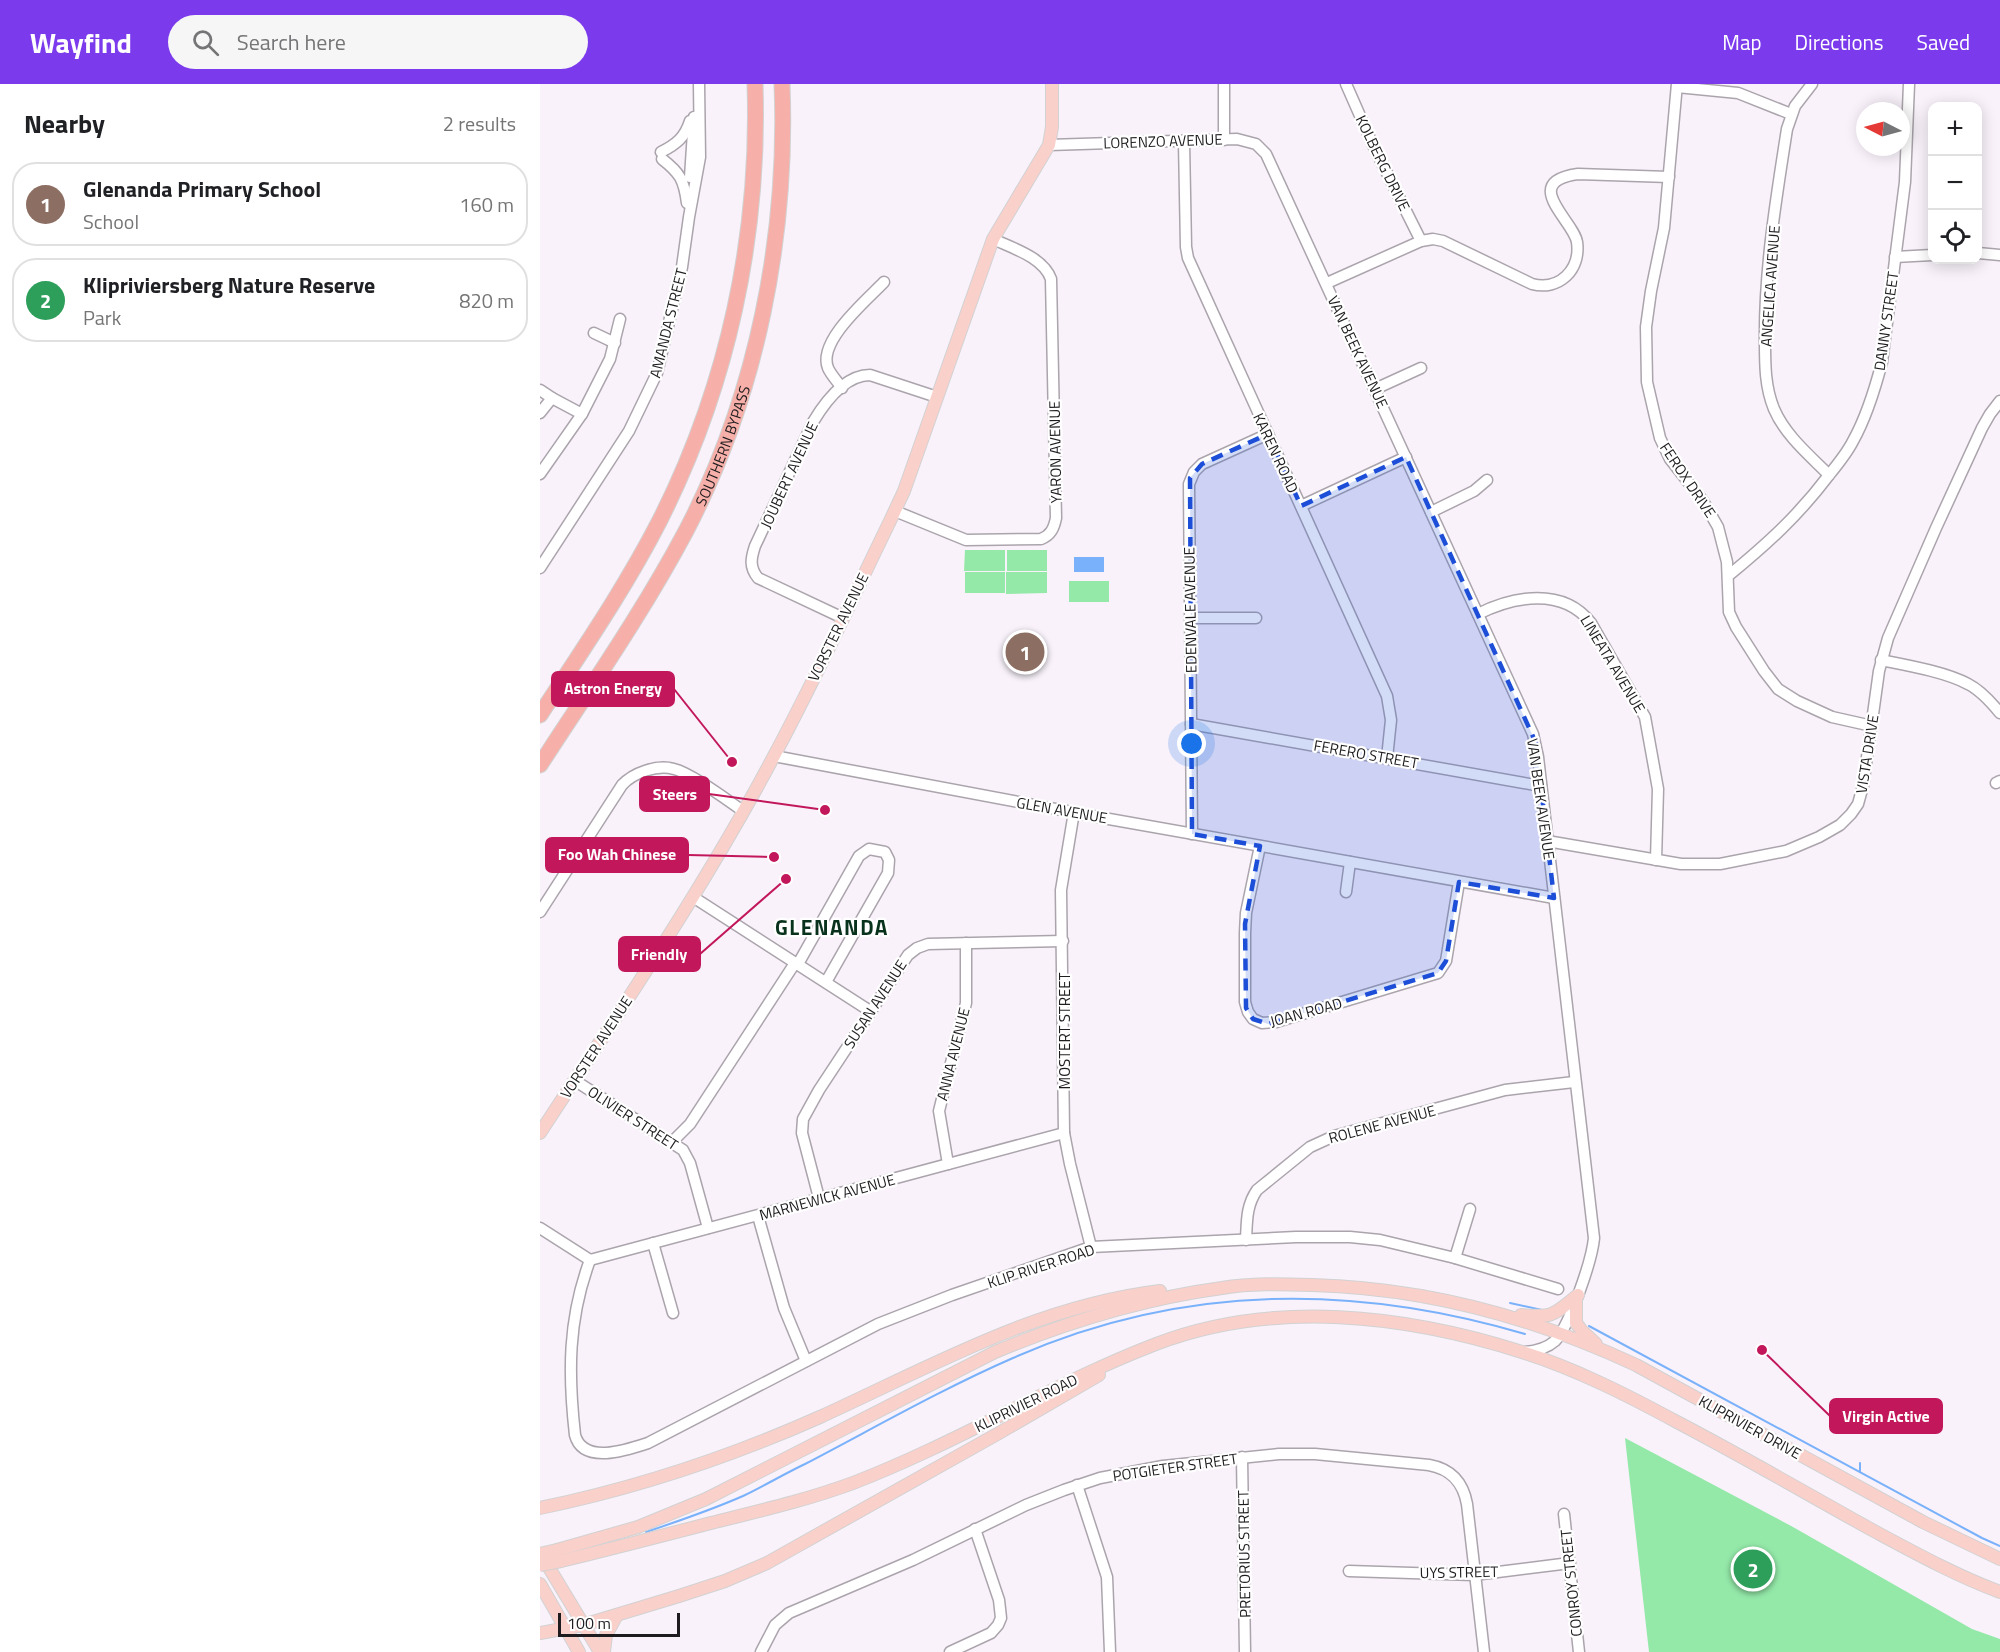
<!DOCTYPE html>
<html lang="en">
<head>
<meta charset="utf-8">
<style>
  body { margin:0; font-family:"Titillium Web",sans-serif; background:#f6f6f6; color:#202124 }
  .controls { position:absolute; right:18px; top:18px; display:grid; overflow:hidden; border-radius:12px; box-shadow:0 3px 15px #0003 }
  .controls button { width:54px; height:54px; display:grid; place-items:center; padding:0; border:0; border-bottom:2px solid #e0e0e0; background:#fff; color:#202124; font:30px sans-serif }
  .compass { position:absolute; left:1316px; top:18px; width:54px; height:54px; border-radius:50%; background:#fff; box-shadow:0 3px 15px #0003; rotate:276deg }
  .scale { position:absolute; left:18px; bottom:15px; width:122px; box-sizing:border-box; padding-left:6px; border:3px solid #1e1c1f; border-top:0; font-size:16px; line-height:21px; white-space:nowrap; color:#1e1c1f; -webkit-text-stroke:4px #fff; paint-order:stroke }
  .you { position:absolute; left:652px; top:660px; width:21px; height:21px; margin:-15px; border:4px solid #fff; border-radius:50%; background:#1a73e8; box-shadow:0 0 0 9px #1a73e833 }
  .badge { display:grid; place-items:center; width:39px; height:39px; border-radius:50%; background:#7c3aed; color:#fff; font-size:20px; font-weight:700 }
  .pin { position:absolute; translate:-50% -50%; border:3px solid #fff; box-shadow:0 2px 6px #0006 }
  .list { margin:0; padding:0; list-style:none }
  h2 { display:flex; justify-content:space-between; align-items:center; height:78px; margin:0; padding:0 24px; font-size:26px }
  h2 small { font-size:20px; font-weight:400; color:#757577 }
  .list li { display:grid; grid-template-columns:39px 1fr auto; gap:18px; align-items:center; box-sizing:border-box; height:84px; margin:0 12px 12px; padding:0 12px; border:2px solid #e0e0e0; border-radius:24px }
  .list b { display:block; font-size:22px; white-space:nowrap }
  .list p { margin:0; font-size:20px; white-space:nowrap; color:#757577 }
  .list em { font-size:20px; font-style:normal; color:#757577 }
  .icon { flex:none; width:33px; height:33px; fill:none; stroke:currentColor; stroke-width:2; stroke-linecap:round; stroke-linejoin:round }
  .map { position:relative; flex:none; width:1460px; height:1568px; overflow:hidden }
  header { display:flex; align-items:center; gap:36px; box-sizing:border-box; height:84px; padding:0 30px; background:#7c3aed; color:#fff }
  header strong { font-size:28px }
  nav { display:flex; gap:33px; margin-inline-start:auto; font-size:21px }
  .search { width:420px; height:54px; background:#f6f6f6; display:flex; align-items:center; gap:15px; box-sizing:border-box; padding:0 21px; border-radius:33px; color:#757577; font-size:22px }
  main { display:flex }
  aside { flex:1; background:#fff }
  .map>svg:first-child { display:block }
  .green { fill:#94e9a9 }
  .water { fill:#79b1fb }
  .lines { fill:none; stroke-linecap:round; stroke-linejoin:round }
  .stream { stroke:#79b1fb; stroke-width:2 }
  .minor-casing { stroke:#aba4ac; stroke-width:13 }
  .major-casing { stroke:#d2d2d2; stroke-width:14 }
  .highway-casing { stroke:#d2d2d2; stroke-width:17 }
  .minor { stroke:#fff; stroke-width:10 }
  .major { stroke:#fad0cb; stroke-width:12 }
  .highway { stroke:#f6b0a9; stroke-width:15 }
  .major-bridge-casing { stroke:#d2d2d2; stroke-width:14; stroke-linecap:butt }
  .major-bridge { stroke:#fad0cb; stroke-width:12 }
  .marked { fill:#1d4ed8; fill-opacity:0.2; stroke:#1d4ed8; stroke-width:4.5; stroke-dasharray:12 8; stroke-linejoin:round }
  .labels { text-anchor:middle; dominant-baseline:central; stroke-width:4.5; stroke-linejoin:round; paint-order:stroke }
  .street-label { font-size:15px; fill:#1e1c1f; stroke:#fff }
  .district-label { font-size:21px; font-weight:bold; letter-spacing:1.5px; fill:#09321d; stroke:#fff }
  .leader { fill:none; stroke:#c2185b; stroke-width:2 }
  .callout-dot { fill:#c2185b; stroke:#fff; stroke-width:2 }
  .callout { fill:#c2185b; stroke:#c2185b; stroke-width:2 }
  .callout-label { font-size:16px; text-anchor:middle; font-weight:bold; fill:#fff }
</style>
</head>
<body>
<header>
<strong>Wayfind</strong>
<div class="search"><svg class="icon" aria-label="search" viewBox="0 0 24 24"><circle cx="10" cy="10" r="6"/><path d="M15 15l6 6"/></svg>Search here</div>
<nav><a>Map</a><a>Directions</a><a>Saved</a></nav>
</header>
<main>
<aside>
<h2>Nearby<small>2 results</small></h2>
<ul class="list">
<li><span class="badge" style="background:#8d6e63">1</span><div><b>Glenanda Primary School</b><p>School</p></div><em>160 m</em></li>
<li><span class="badge" style="background:#2e9e5b">2</span><div><b>Klipriviersberg Nature Reserve</b><p>Park</p></div><em>820 m</em></li>
</ul>
</aside>
<div class="map">
<svg width="1460" height="1568" viewBox="0 0 1460 1568">
  <rect width="100%" height="100%" fill="#f9f2fb"/>
  <g class="green">
    <polygon points="425,466 465,466 465,487 424,487"/>
    <rect x="467" y="466" width="40" height="21"/>
    <rect x="425" y="488" width="40" height="21"/>
    <polygon points="466,488 507,488 507,509 466,510"/>
    <rect x="529" y="497" width="40" height="21"/>
    <polygon points="1085,1354 1253,1443 1432,1545 1460,1555 1460,1568 1109,1568"/>
  </g>
  <rect class="water" x="534" y="473" width="30" height="15"/>
  <g class="lines">
    <g class="stream">
      <polyline points="970,1219 1002,1226"/>
      <polyline points="1049,1242 1442,1454 1460,1462"/>
      <polyline points="1320,1388 1320,1379"/>
      <path d="M106,1448C139,1437 171,1426 203,1412C224,1402 244,1390 265,1380C334,1344 402,1305 473,1274C640,1200 812,1199 985,1250"/>
    </g>
    <defs>
      <g id="minor">
        <polyline points="684,0 684,56"/>
        <polyline points="806,0 832,59 881,157"/>
        <polyline points="1137,0 1124,144 1111,207 1106,243 1107,298 1120,354 1130,375 1163,417 1178,443 1187,478 1189,528 1196,543 1224,587 1238,605 1257,617 1292,633 1332,642"/>
        <path d="M1272,0L1255,22L1247,45C1236,115 1224,187 1225,258C1225,281 1225,303 1234,325C1245,351 1269,371 1289,391"/>
        <polyline points="1137,3 1198,9 1251,30"/>
        <polyline points="644,58 646,163 648,174 847,612 851,636 847,674"/>
        <path d="M509,61L697,55L716,60L726,70L993,650L998,673L1054,1154C1052,1176 1030,1241 1015,1257C1006,1265 996,1267 985,1268"/>
        <path d="M121,68C137,60 145,53 150,37"/>
        <path d="M122,75C140,89 144,96 147,119"/>
        <polyline points="150,93 154,33"/>
        <polyline points="1438,169 1460,171"/>
        <polyline points="1355,173 1392,171"/>
        <path d="M787,199L881,157L893,155L903,157L992,200C1019,207 1041,186 1037,158C1034,137 979,98 1038,90L1129,93"/>
        <polyline points="54,249 75,259"/>
        <path d="M302,304C298,298 291,291 288,284C277,257 328,215 344,198"/>
        <polyline points="835,305 881,284"/>
        <polyline points="0,306 12,314"/>
        <polyline points="0,329 12,314 42,330 70,275 80,235"/>
        <polyline points="0,390 42,330"/>
        <polyline points="761,422 866,373"/>
        <path d="M355,427L426,456L501,455C511,451 514,444 516,434L511,195C503,173 472,164 453,155"/>
        <polyline points="891,428 934,407 947,396"/>
        <polyline points="0,484 89,347 117,289 142,183 149,133 160,73 159,0"/>
        <path d="M1188,492C1227,460 1258,432 1289,391C1298,380 1307,369 1313,357C1327,332 1335,305 1342,278L1365,98L1369,0"/>
        <path d="M938,530C974,512 1023,503 1051,539L1105,633L1118,705L1116,776"/>
        <path d="M303,534L218,494C209,483 211,474 215,462L273,338C285,318 305,291 330,291L397,313"/>
        <polyline points="650,534 716,534"/>
        <path d="M1341,576C1366,581 1406,588 1428,600C1440,606 1451,618 1460,629"/>
        <polyline points="651,640 1001,702"/>
        <polyline points="234,672 569,735 1014,814"/>
        <polyline points="1456,699 1460,697"/>
        <polyline points="534,728 521,806 524,1049 530,1080 551,1163"/>
        <polyline points="652,750 649,400 654,388 662,380 728,350"/>
        <polyline points="1007,757 1141,780 1180,780 1246,767 1279,753 1300,741 1311,730 1318,720 1323,702 1339,587 1348,554 1396,444 1442,344 1450,330 1460,317"/>
        <polyline points="720,762 706,829 705,849 705,918 708,928 713,935 722,939 736,938 898,889 906,877 919,798"/>
        <polyline points="806,808 810,778"/>
        <polyline points="153,813 330,927"/>
        <path d="M0,828L82,701C93,689 117,680 134,685C151,689 187,716 203,727"/>
        <polyline points="258,880 319,772 329,765 345,768 349,776 348,789 286,898"/>
        <polyline points="34,996 143,1066 150,1079 168,1144"/>
        <polyline points="132,1058 150,1040 255,879"/>
        <polyline points="408,1080 399,1027 426,919 426,859"/>
        <polyline points="279,1114 262,1049 263,1035 279,1006 368,871 377,864 388,860 523,857"/>
        <polyline points="218,1132 244,1224 266,1277"/>
        <polyline points="0,1144 50,1176"/>
        <path d="M706,1156C707,1137 706,1122 717,1106L770,1063L794,1052L965,1006L1034,998"/>
        <polyline points="113,1159 133,1229"/>
        <polyline points="915,1174 930,1125"/>
        <path d="M50,1176C28,1235 28,1289 35,1351C43,1381 87,1366 108,1359L338,1240L412,1211L551,1163L756,1153H810L840,1156L915,1174L1018,1205"/>
        <polyline points="50,1176 524,1049"/>
        <polyline points="702,1373 705,1568"/>
        <polyline points="537,1401 567,1493 570,1568"/>
        <polyline points="1024,1430 1039,1568"/>
        <polyline points="809,1487 934,1491 1030,1479"/>
        <path d="M221,1568L235,1541L249,1529L373,1476L486,1421L524,1406L560,1394L623,1382L739,1370H775L889,1381C911,1385 923,1398 927,1420L944,1568"/>
        <polyline points="410,1568 451,1549 458,1541 461,1534 459,1516 435,1445"/>
      </g>
      <g id="major">
        <path d="M0,1049C81,925 166,801 235,670C276,594 312,515 350,437L364,407L453,155L509,61L512,43V0"/>
        <polyline points="1036,1215 1036,1239 1042,1247 1056,1260"/>
        <path d="M981,1231C1014,1234 1013,1231 1038,1211"/>
        <path d="M0,1424C97,1404 190,1373 280,1333C392,1282 496,1222 620,1207"/>
        <path d="M17,1466L98,1443L166,1415L455,1268C529,1237 601,1215 682,1204C711,1199 742,1200 772,1201C886,1204 993,1233 1096,1281L1383,1438L1460,1475"/>
        <polyline points="2,1472 60,1568"/>
        <path d="M21,1477C71,1465 121,1452 171,1439C219,1427 267,1416 313,1399C417,1359 512,1300 616,1260C733,1215 866,1231 982,1268C1036,1285 1087,1311 1137,1338C1204,1373 1269,1411 1334,1447C1375,1469 1417,1492 1460,1508"/>
        <polyline points="0,1500 39,1568"/>
        <polyline points="0,1549 43,1541 139,1512 185,1497 227,1479 459,1349 559,1291"/>
        <polyline points="64,1568 66,1551 77,1531"/>
      </g>
      <g id="highway">
        <path d="M0,631C41,568 84,506 119,438C188,302 220,152 215,0"/>
        <path id="s1" d="M0,681C50,604 103,528 146,447C217,311 248,152 242,0"/>
      </g>
    </defs>
    <use href="#minor" class="minor-casing"/>
    <use href="#major" class="major-casing"/>
    <use href="#highway" class="highway-casing"/>
    <use href="#minor" class="minor"/>
    <use href="#major" class="major"/>
    <use href="#highway" class="highway"/>
    <defs>
      <g id="major-bridge">
        <polyline points="0,1470 17,1466"/>
        <polyline points="0,1481 21,1477"/>
      </g>
    </defs>
    <use href="#major-bridge" class="major-bridge-casing"/>
    <use href="#major-bridge" class="major-bridge"/>
  </g>
  <path class="marked" d="M728,350L761,422L866,373L996,659L1014,814L919,798L906,877L898,889L728,940L713,935L706,924L705,840L720,762L652,750L650,394L662,380Z"/>
  <g class="labels">
    <g class="street-label">
      <text transform="translate(623 57) rotate(-2)">LORENZO AVENUE</text>
      <text transform="translate(843 79) rotate(64)">KOLBERG DRIVE</text>
      <text transform="translate(1230 202) rotate(-86)">ANGELICA AVENUE</text>
      <text transform="translate(1346 237) rotate(-82)">DANNY STREET</text>
      <text transform="translate(128 239) rotate(-76)">AMANDA STREET</text>
      <text transform="translate(818 268) rotate(65)">VAN BEEK AVENUE</text>
      <text stroke="none"><textPath href="#s1" startOffset="369">SOUTHERN BYPASS</textPath></text>
      <text transform="translate(515 368) rotate(-91)">YARON AVENUE</text>
      <text transform="translate(736 369) rotate(65)">KAREN ROAD</text>
      <text transform="translate(249 391) rotate(-65)">JOUBERT AVENUE</text>
      <text transform="translate(1148 396) rotate(56)">FEROX DRIVE</text>
      <text transform="translate(650 526) rotate(-91)">EDENVALE AVENUE</text>
      <text transform="translate(298 543) rotate(-64)">VORSTER AVENUE</text>
      <text transform="translate(1073 580) rotate(59)">LINEATA AVENUE</text>
      <text transform="translate(826 670) rotate(10)">FERERO STREET</text>
      <text transform="translate(1327 670) rotate(-81)">VISTA DRIVE</text>
      <text transform="translate(1001 715) rotate(82)">VAN BEEK AVENUE</text>
      <text transform="translate(522 726) rotate(10)">GLEN AVENUE</text>
      <text transform="translate(335 920) rotate(-57)">SUSAN AVENUE</text>
      <text transform="translate(766 928) rotate(-15)">JOAN ROAD</text>
      <text transform="translate(524 947) rotate(-90)">MOSTERT STREET</text>
      <text transform="translate(56 963) rotate(-57)">VORSTER AVENUE</text>
      <text transform="translate(413 970) rotate(-76)">ANNA AVENUE</text>
      <text transform="translate(93 1034) rotate(33)">OLIVIER STREET</text>
      <text transform="translate(842 1040) rotate(-15)">ROLENE AVENUE</text>
      <text transform="translate(287 1113) rotate(-15)">MARNEWICK AVENUE</text>
      <text transform="translate(501 1182) rotate(-18)">KLIP RIVER ROAD</text>
      <text transform="translate(486 1319) rotate(-26)">KLIPRIVIER ROAD</text>
      <text transform="translate(1210 1343) rotate(29)">KLIPRIVIER DRIVE</text>
      <text transform="translate(635 1383) rotate(-8)">POTGIETER STREET</text>
      <text transform="translate(704 1470) rotate(-91)">PRETORIUS STREET</text>
      <text transform="translate(919 1488) rotate(-1)">UYS STREET</text>
      <text transform="translate(1031 1499) rotate(-96)">CONROY STREET</text>
    </g>
    <g class="district-label">
      <text x="292" y="843">GLENANDA</text>
    </g>
  </g>
  <path class="leader" d="M192 678L134 605M285 726L169 710M234 773L148 771M246 795L160 870M1222 1266L1290 1332"/>
  <g class="callout-dot">
    <circle cx="192" cy="678" r="6"/>
    <circle cx="285" cy="726" r="6"/>
    <circle cx="234" cy="773" r="6"/>
    <circle cx="246" cy="795" r="6"/>
    <circle cx="1222" cy="1266" r="6"/>
  </g>
  <g class="callout">
    <rect x="12" y="588" width="122" height="34" rx="6"/>
    <rect x="100" y="693" width="69" height="34" rx="6"/>
    <rect x="6" y="754" width="142" height="34" rx="6"/>
    <rect x="79" y="853" width="81" height="34" rx="6"/>
    <rect x="1290" y="1315" width="112" height="34" rx="6"/>
  </g>
  <g class="callout-label">
    <text x="73" y="610">Astron Energy</text>
    <text x="135" y="716">Steers</text>
    <text x="77" y="776">Foo Wah Chinese</text>
    <text x="119" y="876">Friendly</text>
    <text x="1346" y="1338">Virgin Active</text>
  </g>
</svg>
<div class="controls">
<button>+</button>
<button>−</button>
<button><svg class="icon" aria-label="locate" viewBox="0 0 24 24"><circle cx="12" cy="12" r="6"/><path d="M12 2v4M12 18v4M2 12h4M18 12h4"/></svg></button>
</div>
<svg class="compass" viewBox="-18 -18 36 36"><path d="M0-13l5 13h-10z" fill="#e53935"/><path d="M0 13l5-13h-10z" fill="#757577"/></svg>
<div class="scale">100 m</div>
<div class="you"></div>
<div class="pin badge" style="left:485px;top:568px;background:#8d6e63">1</div>
<div class="pin badge" style="left:1213px;top:1485px;background:#2e9e5b">2</div>
</div>
</main>
</body>
</html>
